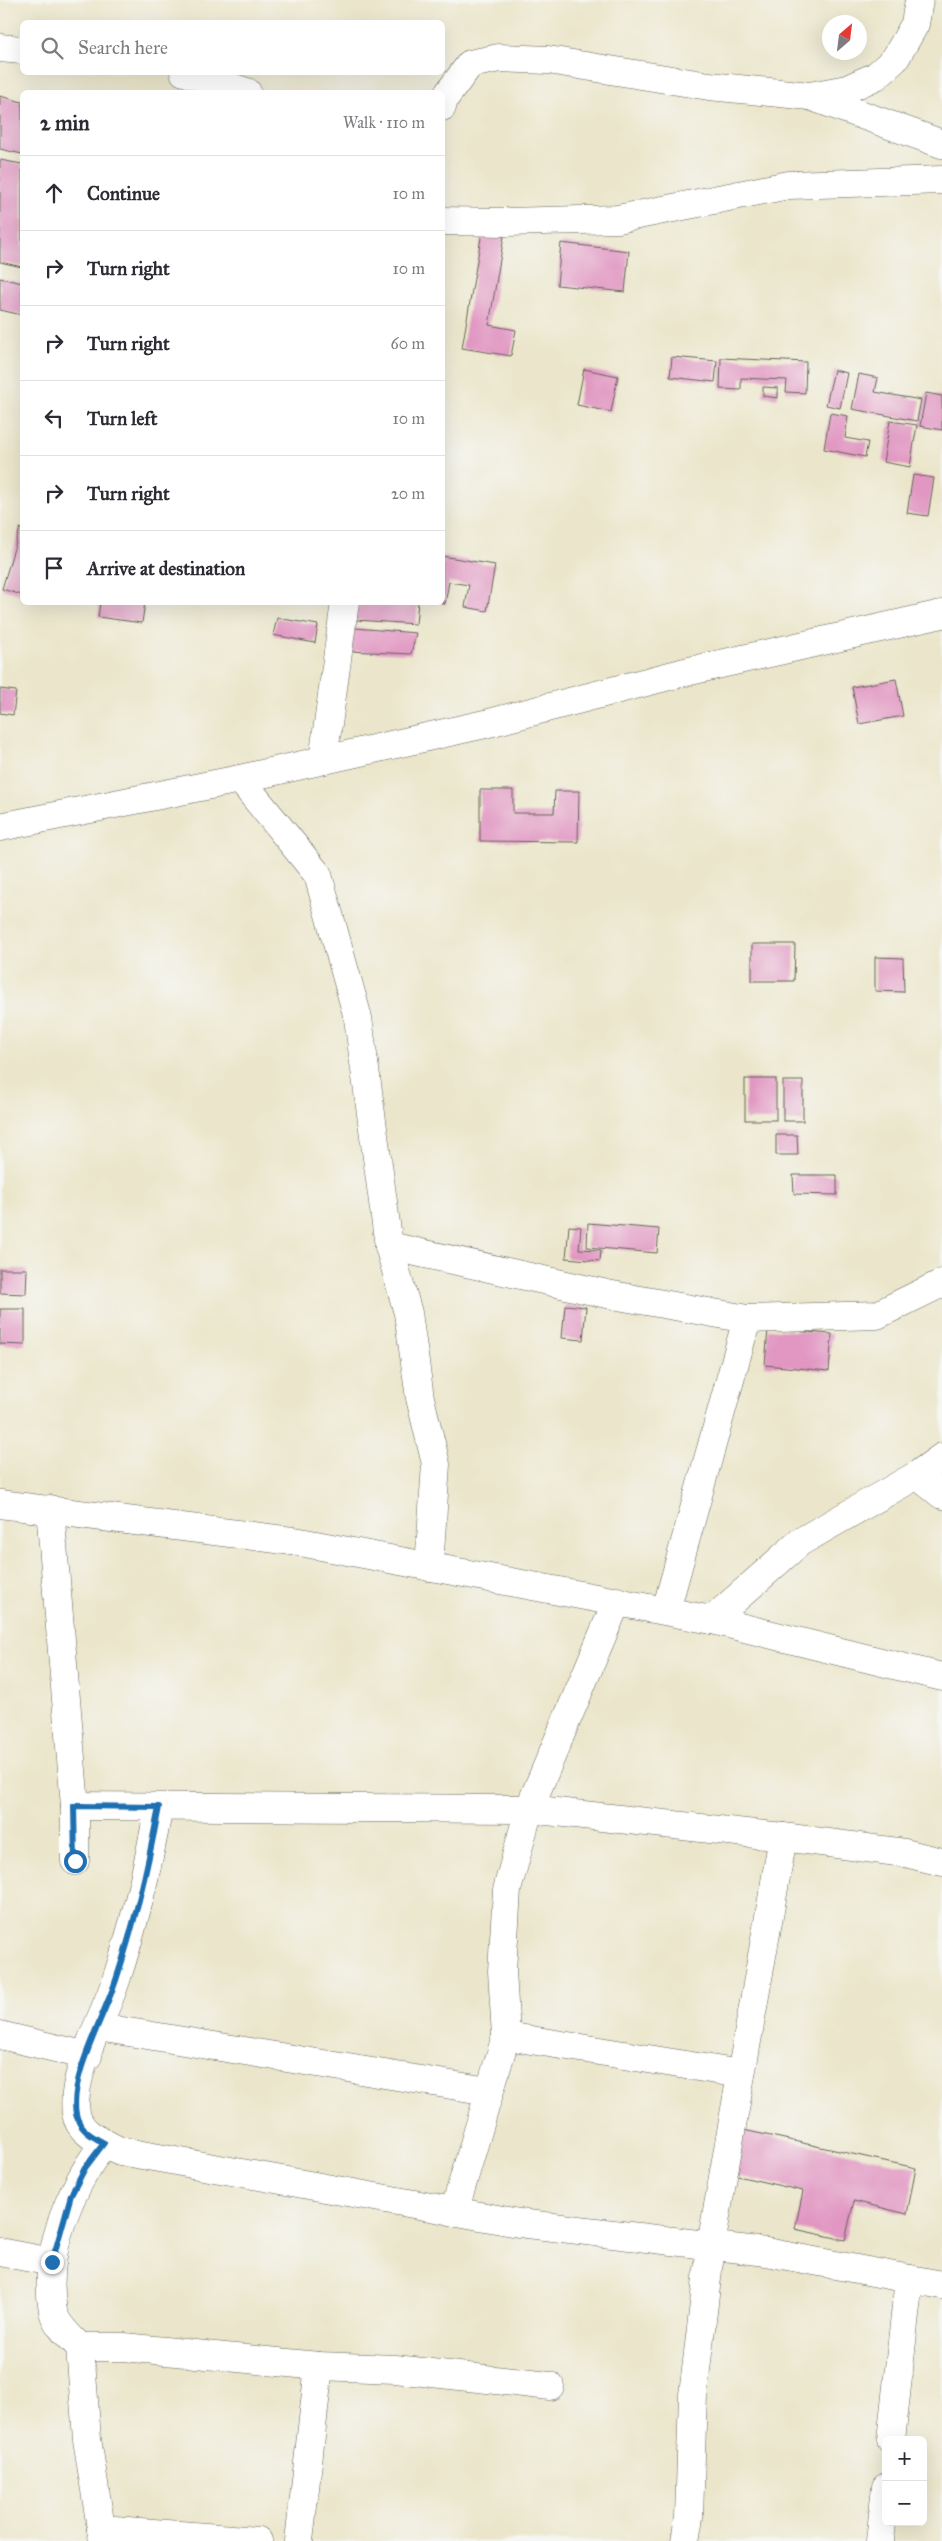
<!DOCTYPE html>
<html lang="en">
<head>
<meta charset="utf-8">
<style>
  body { margin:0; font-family:"IM FELL Great Primer",serif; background:#f7f7f7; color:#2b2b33 }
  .controls { position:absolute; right:15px; bottom:15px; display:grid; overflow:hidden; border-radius:8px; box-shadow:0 5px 20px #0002 }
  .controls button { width:45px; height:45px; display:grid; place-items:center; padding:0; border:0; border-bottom:1px solid #e1e1e2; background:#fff; color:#2b2b33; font:25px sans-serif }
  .compass { position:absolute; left:822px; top:15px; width:45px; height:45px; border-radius:50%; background:#fff; box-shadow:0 5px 20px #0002; rotate:28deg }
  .stop { position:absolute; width:15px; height:15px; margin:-11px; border:4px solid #1f6fb2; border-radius:50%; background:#fff }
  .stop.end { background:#1f6fb2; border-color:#fff; box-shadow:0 1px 5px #0008 }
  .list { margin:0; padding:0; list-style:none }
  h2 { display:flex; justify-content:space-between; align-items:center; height:65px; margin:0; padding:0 20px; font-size:21px }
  h2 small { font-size:16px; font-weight:400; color:#7c7c81 }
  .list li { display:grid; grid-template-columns:32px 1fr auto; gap:15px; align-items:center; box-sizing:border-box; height:75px; padding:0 20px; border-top:1px solid #e1e1e2 }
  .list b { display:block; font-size:19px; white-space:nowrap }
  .list em { font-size:16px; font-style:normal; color:#7c7c81 }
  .icon { flex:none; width:28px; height:28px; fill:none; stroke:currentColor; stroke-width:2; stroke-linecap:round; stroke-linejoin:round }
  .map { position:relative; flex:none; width:942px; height:2541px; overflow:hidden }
  .search { position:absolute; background:#fff; box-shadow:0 5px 20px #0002; left:20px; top:20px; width:425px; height:55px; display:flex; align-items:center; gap:12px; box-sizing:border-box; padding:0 18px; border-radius:8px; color:#7c7c81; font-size:19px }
  .panel { position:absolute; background:#fff; box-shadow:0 5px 20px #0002; left:20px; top:90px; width:425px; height:515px; border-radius:8px }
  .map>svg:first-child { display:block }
  .building { fill:#e197c2 }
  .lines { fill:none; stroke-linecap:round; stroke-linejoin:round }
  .minor-casing { stroke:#646359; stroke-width:29 }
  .minor { stroke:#fff; stroke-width:28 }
  .route { stroke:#1f6fb2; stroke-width:6 }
</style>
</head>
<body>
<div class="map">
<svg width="942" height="2541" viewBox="0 0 942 2541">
  <rect width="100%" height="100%" fill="#f6f6f2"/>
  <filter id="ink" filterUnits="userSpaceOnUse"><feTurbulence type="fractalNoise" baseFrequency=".02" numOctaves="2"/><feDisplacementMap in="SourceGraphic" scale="10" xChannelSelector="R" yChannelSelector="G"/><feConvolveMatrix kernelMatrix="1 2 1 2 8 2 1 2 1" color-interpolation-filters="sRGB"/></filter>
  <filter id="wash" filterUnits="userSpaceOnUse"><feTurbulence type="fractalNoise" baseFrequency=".0096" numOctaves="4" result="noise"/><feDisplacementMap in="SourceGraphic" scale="20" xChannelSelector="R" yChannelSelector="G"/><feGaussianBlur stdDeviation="1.12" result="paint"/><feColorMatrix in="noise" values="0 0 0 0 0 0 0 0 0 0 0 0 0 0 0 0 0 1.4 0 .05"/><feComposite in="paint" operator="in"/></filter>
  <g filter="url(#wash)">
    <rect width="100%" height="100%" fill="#ebe6cb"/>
    <g id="blocks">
      <g class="building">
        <polygon points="0,96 22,102 22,154 0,149"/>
        <polygon points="0,160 22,164 22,267 0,262"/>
        <polygon points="482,232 504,236 489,325 516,330 511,356 462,348"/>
        <polygon points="561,243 629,251 625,292 557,285"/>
        <polygon points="0,278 22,283 22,315 0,310"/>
        <polygon points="672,357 717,361 715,382 670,377"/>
        <polygon points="721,358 806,362 805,393 786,392 787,380 762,379 741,378 741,390 720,389"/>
        <polygon points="584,369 618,376 611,412 577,405"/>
        <polygon points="834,370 847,373 840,408 826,405"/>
        <polygon points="859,374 878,378 875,392 921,400 917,421 852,409"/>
        <polygon points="763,387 778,388 778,398 763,396"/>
        <polygon points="926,393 942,396 942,430 920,426"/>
        <polygon points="830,413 848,416 845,438 868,442 865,457 824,449"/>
        <polygon points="890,421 917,425 910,467 883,462"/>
        <polygon points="913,475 934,478 928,516 907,513"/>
        <polygon points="20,528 22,529 22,595 2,589"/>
        <polygon points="442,556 495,565 487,611 465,607 469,585 449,582 445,604 442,604"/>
        <polygon points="100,602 145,602 142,623 98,617"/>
        <polygon points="351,602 418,602 416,624 356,620 355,628 416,633 411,654 349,651"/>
        <polygon points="277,618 318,625 315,643 273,635"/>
        <polygon points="896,679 903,716 859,724 852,687"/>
        <polygon points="0,689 16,691 13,715 0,713"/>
        <polygon points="480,790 513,790 513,813 554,813 555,791 579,791 578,842 480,841"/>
        <polygon points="752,944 795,944 794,981 752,981"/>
        <polygon points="875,957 903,958 904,992 875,991"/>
        <rect x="745" y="1079" width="31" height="41"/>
        <rect x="783" y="1081" width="20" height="40"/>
        <polygon points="776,1135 797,1135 798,1155 776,1155"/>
        <polygon points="793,1175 837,1175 837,1195 794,1194"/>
        <polygon points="588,1223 659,1229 657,1253 587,1247"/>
        <polygon points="569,1226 581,1227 579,1249 601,1250 600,1261 566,1258"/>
        <polygon points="0,1269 27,1269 26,1294 0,1293"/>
        <polygon points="565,1305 586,1307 583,1340 562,1338"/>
        <polygon points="0,1309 25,1309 25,1345 0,1344"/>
        <polygon points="768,1329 832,1334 829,1371 765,1365"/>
        <polygon points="739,2129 916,2168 907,2214 854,2201 845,2240 795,2229 803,2191 729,2174"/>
      </g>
    </g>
  </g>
  <g filter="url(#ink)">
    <use href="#blocks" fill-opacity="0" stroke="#646359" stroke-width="1"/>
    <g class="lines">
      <defs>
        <g id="minor">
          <polyline points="0,48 22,50"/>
          <polyline points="184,72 247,92"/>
          <polyline points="810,96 942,144"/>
          <polyline points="442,107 444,99 470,64 499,58 548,60 709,86 810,96 847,89 876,76 895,59 915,24 919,0"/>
          <polyline points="442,221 507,222 618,219 789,185 942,180"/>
          <polyline points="323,760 345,602"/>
          <polyline points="240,779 318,875 358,1018 389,1246 408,1313 420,1398 436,1464 429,1567"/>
          <polyline points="0,827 240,779 485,724 681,673 942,614"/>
          <polyline points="389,1246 607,1294 747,1319 877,1315 942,1283"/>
          <polyline points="917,1475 942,1495"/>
          <polyline points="0,1504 300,1542 712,1620 942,1677"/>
          <polyline points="50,1509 75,1806 75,1861"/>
          <polyline points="666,1610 747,1319"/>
          <polyline points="712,1620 800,1542 917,1475 942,1457"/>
          <polyline points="75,1806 529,1809 783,1837 905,1853 942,1862"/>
          <path d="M159,1807C148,1866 135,1923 116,1980C104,2018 70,2074 76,2113C79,2134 103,2142 120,2151L519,2223L766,2252L942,2285"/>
          <polyline points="98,2027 488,2091"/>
          <polyline points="0,2035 88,2056"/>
          <polyline points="506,2036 741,2074"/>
          <polyline points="454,2212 506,2036 502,1971 507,1890 529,1809 617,1601"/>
          <polyline points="0,2252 52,2262"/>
          <polyline points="80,2347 124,2347 319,2366 395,2369 550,2386"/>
          <polyline points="891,2440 909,2279"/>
          <polyline points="101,2529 258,2541"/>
          <path d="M103,2541L87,2439L80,2347C70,2337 56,2325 53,2311C42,2252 70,2189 104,2143"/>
          <polyline points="299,2541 319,2366"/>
          <polyline points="685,2541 689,2517 693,2395 711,2245 783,1837"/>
          <polyline points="880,2541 886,2487"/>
        </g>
      </defs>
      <use href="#minor" class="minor-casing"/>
      <use href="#minor" class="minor"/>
    </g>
  </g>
  <g class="lines" filter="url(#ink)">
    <path class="route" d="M52,2262L71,2195L85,2168L104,2143C91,2136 79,2129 76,2114C69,2077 104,2017 116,1980C135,1923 148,1866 159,1807L74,1806L75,1861"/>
  </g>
</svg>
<div class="controls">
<button>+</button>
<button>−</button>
</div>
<svg class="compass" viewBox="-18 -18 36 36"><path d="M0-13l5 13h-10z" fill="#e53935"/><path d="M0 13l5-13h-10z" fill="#7c7c81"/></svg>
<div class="stop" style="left:75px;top:1861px"></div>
<div class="stop end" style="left:52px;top:2262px"></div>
<div class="search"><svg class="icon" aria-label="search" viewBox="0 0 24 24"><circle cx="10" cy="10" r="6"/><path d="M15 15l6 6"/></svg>Search here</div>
<section class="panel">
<h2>2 min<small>Walk · 110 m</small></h2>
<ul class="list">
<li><svg class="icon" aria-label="ahead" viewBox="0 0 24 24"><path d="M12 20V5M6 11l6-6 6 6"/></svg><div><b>Continue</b></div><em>10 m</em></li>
<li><svg class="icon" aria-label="right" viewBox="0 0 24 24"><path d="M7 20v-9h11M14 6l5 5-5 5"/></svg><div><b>Turn right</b></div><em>10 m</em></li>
<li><svg class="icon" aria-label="right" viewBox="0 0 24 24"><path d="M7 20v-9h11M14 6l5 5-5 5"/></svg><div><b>Turn right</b></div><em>60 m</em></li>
<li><svg class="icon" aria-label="left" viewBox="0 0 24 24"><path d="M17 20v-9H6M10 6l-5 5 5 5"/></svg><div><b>Turn left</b></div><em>10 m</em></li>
<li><svg class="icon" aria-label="right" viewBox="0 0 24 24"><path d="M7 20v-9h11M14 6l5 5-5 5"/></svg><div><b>Turn right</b></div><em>20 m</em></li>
<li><svg class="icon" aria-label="arrive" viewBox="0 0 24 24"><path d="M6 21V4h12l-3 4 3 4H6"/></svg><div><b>Arrive at destination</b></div></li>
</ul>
</section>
</div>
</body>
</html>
